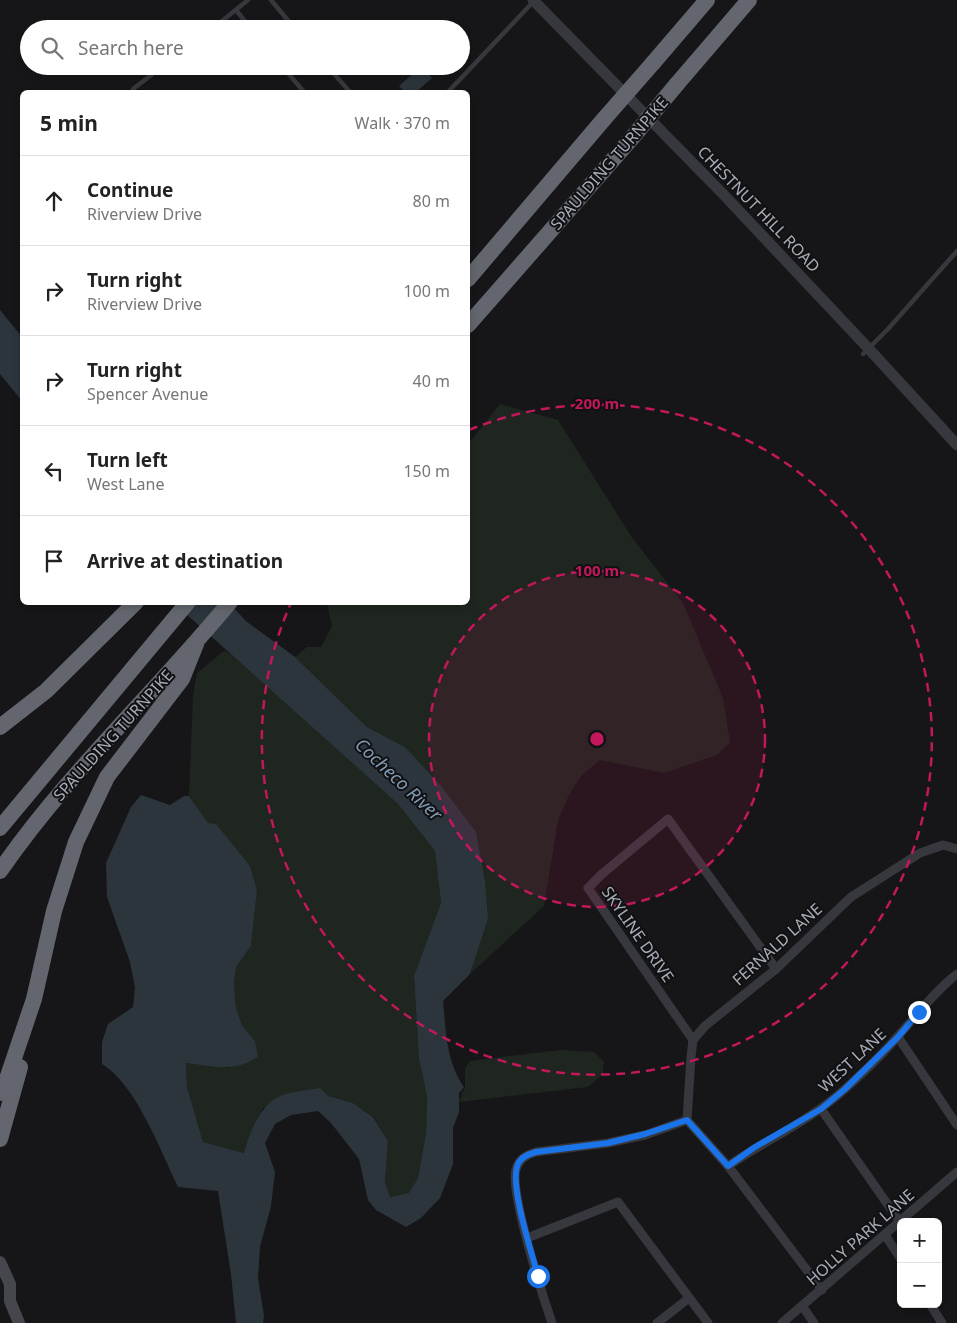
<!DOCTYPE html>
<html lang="en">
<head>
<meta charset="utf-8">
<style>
  body { margin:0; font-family:"Noto Sans",sans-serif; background:#f2f2f2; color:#222 }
  .controls { position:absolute; right:15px; bottom:15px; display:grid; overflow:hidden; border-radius:8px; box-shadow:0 2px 8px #0003 }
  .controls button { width:45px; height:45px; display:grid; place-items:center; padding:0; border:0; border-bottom:1px solid #e0e0e0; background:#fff; color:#222; font:25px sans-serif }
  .stop { position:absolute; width:15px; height:15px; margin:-11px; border:4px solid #1a73e8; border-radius:50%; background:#fff }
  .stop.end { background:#1a73e8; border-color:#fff; box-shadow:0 1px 5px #0008 }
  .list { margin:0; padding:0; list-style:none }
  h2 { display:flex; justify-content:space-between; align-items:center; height:65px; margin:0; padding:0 20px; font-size:21px }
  h2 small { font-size:16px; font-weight:400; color:#767676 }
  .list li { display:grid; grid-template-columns:32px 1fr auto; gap:15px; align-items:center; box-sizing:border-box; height:90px; padding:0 20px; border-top:1px solid #e0e0e0 }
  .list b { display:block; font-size:19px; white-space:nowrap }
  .list p { margin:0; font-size:16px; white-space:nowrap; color:#767676 }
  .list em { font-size:16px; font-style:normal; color:#767676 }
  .icon { flex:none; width:28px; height:28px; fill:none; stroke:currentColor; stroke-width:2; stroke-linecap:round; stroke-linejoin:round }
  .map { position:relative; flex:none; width:957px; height:1323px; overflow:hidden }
  .search { position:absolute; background:#fff; box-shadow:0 2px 8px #0003; left:20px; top:20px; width:450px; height:55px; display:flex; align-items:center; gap:12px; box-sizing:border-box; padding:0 18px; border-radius:28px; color:#767676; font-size:19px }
  .panel { position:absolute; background:#fff; box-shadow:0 2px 8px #0003; left:20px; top:90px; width:450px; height:515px; border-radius:8px }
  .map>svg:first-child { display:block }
  .green { fill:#1e261f }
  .water { fill:#2c353c }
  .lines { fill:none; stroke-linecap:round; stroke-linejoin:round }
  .service { stroke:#37383d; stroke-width:4.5 }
  .minor { stroke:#37383d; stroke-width:9 }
  .tertiary { stroke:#37383d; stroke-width:11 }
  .secondary { stroke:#45474d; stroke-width:12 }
  .motorway { stroke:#63666e; stroke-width:16 }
  .motorway-bridge { stroke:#63666e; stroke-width:16 }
  .route { stroke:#1a73e8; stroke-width:6 }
  .ring { fill:none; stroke:#c2185b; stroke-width:2.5; stroke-dasharray:9 6 }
  .labels { text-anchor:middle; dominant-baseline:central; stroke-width:4; stroke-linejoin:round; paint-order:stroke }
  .street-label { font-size:16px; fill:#a8adb8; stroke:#111113 }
  .water-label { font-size:18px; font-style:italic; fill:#7f9bb3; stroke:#111113 }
  .centre { fill:#c2185b; stroke:#111113; stroke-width:2.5 }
  .ring-label { font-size:15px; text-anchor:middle; font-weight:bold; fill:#c2185b; stroke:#111113; stroke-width:4; stroke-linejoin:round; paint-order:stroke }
</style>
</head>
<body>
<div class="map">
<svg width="957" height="1323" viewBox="0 0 957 1323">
  <rect width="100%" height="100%" fill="#161618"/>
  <g class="green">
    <polygon points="500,404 558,420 631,536 683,603 723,698 730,742 717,755 664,773 600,760 581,776 569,795 558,820 544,906 470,974 488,919 405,747 367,727 295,657 307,647 321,647 332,626 327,603 468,602 468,444"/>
    <polygon points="225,650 250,670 398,804 435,851 441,903 414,977 419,1059 427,1096 426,1133 418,1178 409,1194 390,1197 385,1182 388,1141 374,1117 353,1103 328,1096 263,1108 247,1144 244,1153 203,1142 187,1087 186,1062 228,1068 255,1041 242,1025 236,1007 234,984 236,967 251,946 257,890 249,865 208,823 189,796 193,695 197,673"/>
    <polygon points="560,1050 594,1052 604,1062 603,1074 588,1087 459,1102 465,1087 465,1068 470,1061"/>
  </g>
  <g class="water">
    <polygon points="413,66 422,66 432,78 416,92 405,92 399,86 416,71"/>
    <polygon points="0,310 22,337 22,401 0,374"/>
    <path d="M174,603H229L247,622L295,657L367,727L405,747L441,786L476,832L485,882L488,919L470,974L443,1001C446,1031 446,1061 464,1087L459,1093V1112L453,1128V1164L440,1198L421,1218L406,1227L376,1210L368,1200L359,1159L331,1123L318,1111L291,1115L275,1124L265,1143L275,1172L271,1206L260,1247L258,1278L264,1316L263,1323H236L231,1274L218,1191L178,1187C160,1150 137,1086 102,1064V1042L108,1024L133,1007L135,988L130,962L107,897L106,863L131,807L141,795L170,805L184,796H189L208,823L216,824L250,866L257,890L251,946L236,967L234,984L236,1007L242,1025L255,1041L258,1057C233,1073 214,1066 186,1063L187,1087L203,1142L244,1153C249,1134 259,1107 278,1097C288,1092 308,1090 320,1088L328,1096L353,1103L373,1117L388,1141L385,1182L390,1197L409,1193L418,1178L426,1133L427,1096L419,1059L414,976L441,903L435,851L398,804Z"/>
  </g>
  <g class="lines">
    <g class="service">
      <polyline points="271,0 295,29"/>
      <polyline points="236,10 251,29"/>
      <polyline points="212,29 248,0"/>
      <polyline points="282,66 304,92"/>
      <polyline points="327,66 350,92"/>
      <polyline points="133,89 163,66"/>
      <polyline points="448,92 533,2"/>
      <polyline points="863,354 888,329 957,251"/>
    </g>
    <g class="minor">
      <polyline points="898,1037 957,1125"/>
      <polyline points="693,1040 588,888 602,874 668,819 776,969"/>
      <polyline points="821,1109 900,1222"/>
      <polyline points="687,1120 691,1057 693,1040 705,1026 776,969 851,897 920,853 943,845 957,849"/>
      <polyline points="687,1120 728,1166 822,1290"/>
      <path d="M728,1166C766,1140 811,1120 845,1089C864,1072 883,1054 899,1035C917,1015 935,991 957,974"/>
      <polyline points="885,1235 901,1259"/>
      <polyline points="527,1238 618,1202 708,1323"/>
      <polyline points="930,1304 942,1323"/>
      <polyline points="803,1307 814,1323"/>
      <path d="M552,1323C543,1297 509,1191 516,1169C519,1159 526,1155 536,1152L608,1143L645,1135L687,1120"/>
      <polyline points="657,1323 689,1298"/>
      <polyline points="782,1323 957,1172"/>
    </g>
    <polyline class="tertiary" points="533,0 724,195 869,349 957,445"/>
    <polyline class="secondary" points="0,1262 10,1284 10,1301 19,1323"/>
    <g class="motorway">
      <polyline points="653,63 707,0"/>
      <polyline points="677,84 749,0"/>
      <polyline points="468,279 604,119"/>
      <polyline points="468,325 631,139"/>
      <polyline points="0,727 46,691 136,602"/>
      <polyline points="0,828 188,602"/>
      <path d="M0,871C67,774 155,693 230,602"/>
      <polyline points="0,1093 7,1079 34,999 54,911 76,842 107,777 182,679 196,644"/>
      <polyline points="0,1139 20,1067"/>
    </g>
    <g class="motorway-bridge">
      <polyline points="604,119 653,63"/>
      <polyline points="631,139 677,84"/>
    </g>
  </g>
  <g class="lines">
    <path class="route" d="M538,1276C532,1253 507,1180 519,1162C523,1156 529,1154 536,1152L608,1143L645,1134L687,1120L728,1166L755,1147L821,1109L845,1089L898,1037L919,1012"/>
  </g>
  <circle cx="597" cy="739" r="168" fill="#c2185b" fill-opacity=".12"/>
  <g class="ring">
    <circle cx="597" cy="739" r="168"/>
    <path d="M469 430A335 335 0 1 1 291 603"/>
  </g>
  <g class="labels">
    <g class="street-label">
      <text transform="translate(609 163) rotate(-49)">SPAULDING TURNPIKE</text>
      <text transform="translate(759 209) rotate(46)">CHESTNUT HILL ROAD</text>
      <text transform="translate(113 735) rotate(-48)">SPAULDING TURNPIKE</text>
      <text transform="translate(638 934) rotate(55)">SKYLINE DRIVE</text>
      <text transform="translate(777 944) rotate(-42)">FERNALD LANE</text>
      <text transform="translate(852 1060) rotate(-43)">WEST LANE</text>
      <text transform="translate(860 1237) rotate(-41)">HOLLY PARK LANE</text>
    </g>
    <g class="water-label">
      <text transform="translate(399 779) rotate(43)">Cocheco River</text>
    </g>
  </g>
  <circle cx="597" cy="739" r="8" class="centre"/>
  <g class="ring-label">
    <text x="597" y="409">200 m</text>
    <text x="597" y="576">100 m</text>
  </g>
</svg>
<div class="controls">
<button>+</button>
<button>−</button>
</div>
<div class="stop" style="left:538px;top:1276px"></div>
<div class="stop end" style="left:919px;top:1012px"></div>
<div class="search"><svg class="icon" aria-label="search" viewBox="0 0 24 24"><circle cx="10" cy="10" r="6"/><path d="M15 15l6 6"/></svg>Search here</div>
<section class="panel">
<h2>5 min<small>Walk · 370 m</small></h2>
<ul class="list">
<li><svg class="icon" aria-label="ahead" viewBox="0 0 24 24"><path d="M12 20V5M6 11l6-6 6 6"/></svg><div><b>Continue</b><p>Riverview Drive</p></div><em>80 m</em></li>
<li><svg class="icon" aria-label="right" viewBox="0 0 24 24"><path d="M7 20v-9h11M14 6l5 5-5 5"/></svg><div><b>Turn right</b><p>Riverview Drive</p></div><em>100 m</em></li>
<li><svg class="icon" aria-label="right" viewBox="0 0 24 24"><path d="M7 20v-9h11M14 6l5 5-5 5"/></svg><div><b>Turn right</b><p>Spencer Avenue</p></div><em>40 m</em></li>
<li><svg class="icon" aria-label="left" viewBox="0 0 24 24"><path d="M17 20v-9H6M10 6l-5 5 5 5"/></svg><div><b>Turn left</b><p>West Lane</p></div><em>150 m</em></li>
<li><svg class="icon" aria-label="arrive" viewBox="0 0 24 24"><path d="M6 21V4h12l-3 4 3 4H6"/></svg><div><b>Arrive at destination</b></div></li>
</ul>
</section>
</div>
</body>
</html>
